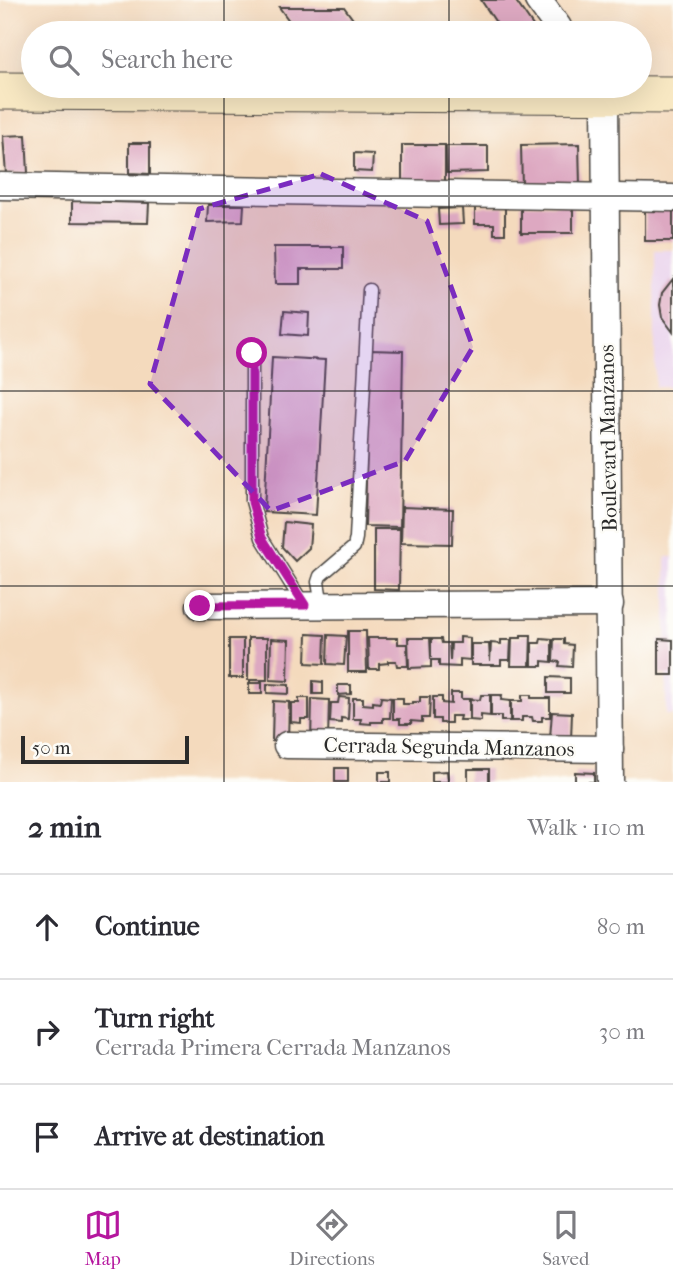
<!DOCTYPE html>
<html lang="en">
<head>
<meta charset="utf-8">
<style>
  body { margin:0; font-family:"IM FELL French Canon",serif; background:#f2f2f3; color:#2b2b33 }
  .scale { position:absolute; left:21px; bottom:18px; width:168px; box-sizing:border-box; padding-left:7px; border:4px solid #2b2b2b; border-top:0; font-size:19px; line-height:24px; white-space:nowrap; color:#2b2b2b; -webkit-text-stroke:5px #fdfcf7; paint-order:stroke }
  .stop { position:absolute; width:21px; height:21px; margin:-16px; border:5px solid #b5179e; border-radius:50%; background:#fff }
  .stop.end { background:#b5179e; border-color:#fff; box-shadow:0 2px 7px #0008 }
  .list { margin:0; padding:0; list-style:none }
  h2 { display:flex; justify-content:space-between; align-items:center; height:91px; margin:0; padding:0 28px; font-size:30px }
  h2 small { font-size:23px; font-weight:400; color:#7c7c81 }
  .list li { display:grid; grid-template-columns:46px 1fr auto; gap:21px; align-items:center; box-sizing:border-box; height:105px; padding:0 28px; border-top:2px solid #e1e1e2 }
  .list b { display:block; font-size:26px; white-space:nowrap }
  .list p { margin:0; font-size:23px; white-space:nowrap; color:#7c7c81 }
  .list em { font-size:23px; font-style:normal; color:#7c7c81 }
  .icon { flex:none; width:38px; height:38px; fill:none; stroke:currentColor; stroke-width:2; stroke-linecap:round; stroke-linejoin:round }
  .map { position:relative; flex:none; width:673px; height:782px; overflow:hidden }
  .search { position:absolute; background:#fff; box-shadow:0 7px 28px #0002; left:21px; right:21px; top:21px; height:77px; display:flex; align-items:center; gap:18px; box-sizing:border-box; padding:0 24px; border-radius:38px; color:#7c7c81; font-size:26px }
  .sheet { height:406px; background:#fff }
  nav { display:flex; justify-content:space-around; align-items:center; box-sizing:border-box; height:98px; border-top:2px solid #e1e1e2; background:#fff; font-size:19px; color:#7c7c81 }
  nav a { display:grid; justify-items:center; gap:4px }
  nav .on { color:#b5179e }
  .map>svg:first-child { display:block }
  .built { fill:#e9d1ed }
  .building { fill:#dda8c1 }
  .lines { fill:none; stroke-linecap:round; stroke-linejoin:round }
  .lane-casing { stroke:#494541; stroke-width:15 }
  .street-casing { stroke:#494541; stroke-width:29 }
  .secondary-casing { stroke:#494541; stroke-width:39 }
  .lane { stroke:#fff; stroke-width:12 }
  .street { stroke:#fff; stroke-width:26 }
  .secondary { stroke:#f8e8c3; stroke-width:37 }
  .route { stroke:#b5179e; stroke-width:9 }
  .marked { fill:#7b2cbf; fill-opacity:0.2; stroke:#7b2cbf; stroke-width:5; stroke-dasharray:14 9; stroke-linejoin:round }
  .grid { fill:none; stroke:#2b2b2b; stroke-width:2; stroke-opacity:0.55 }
  .labels { text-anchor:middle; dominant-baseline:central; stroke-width:5; stroke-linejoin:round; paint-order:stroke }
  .street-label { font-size:21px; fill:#2b2b2b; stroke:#fdfcf7 }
</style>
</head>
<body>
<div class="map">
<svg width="673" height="782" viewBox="0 0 673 782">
  <rect width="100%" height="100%" fill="#fdfcf7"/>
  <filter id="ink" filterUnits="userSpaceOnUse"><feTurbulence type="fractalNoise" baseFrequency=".0143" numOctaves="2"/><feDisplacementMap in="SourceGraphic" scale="14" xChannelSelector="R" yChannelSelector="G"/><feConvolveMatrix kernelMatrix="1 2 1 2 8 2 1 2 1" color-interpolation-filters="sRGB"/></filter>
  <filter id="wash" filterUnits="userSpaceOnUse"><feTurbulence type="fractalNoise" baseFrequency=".00686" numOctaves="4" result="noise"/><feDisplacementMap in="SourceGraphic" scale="28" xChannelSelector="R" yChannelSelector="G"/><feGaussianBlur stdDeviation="1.57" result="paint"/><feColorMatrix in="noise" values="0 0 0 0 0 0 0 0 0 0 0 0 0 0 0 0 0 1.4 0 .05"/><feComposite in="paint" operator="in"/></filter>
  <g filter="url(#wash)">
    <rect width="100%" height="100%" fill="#f4dabd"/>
    <g class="built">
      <rect x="655" y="250" width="18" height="137"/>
      <rect x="666" y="557" width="7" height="158"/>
    </g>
    <g id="blocks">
      <g class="building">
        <polygon points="481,0 515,0 538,33 503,33"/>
        <polygon points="279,7 344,7 363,33 298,33"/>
        <polygon points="26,135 28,173 6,174 3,136"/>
        <polygon points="129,143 150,143 150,174 129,173"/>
        <polygon points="579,144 580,186 522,187 521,145"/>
        <rect x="402" y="145" width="43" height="40"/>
        <polygon points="446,146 488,146 488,172 447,173"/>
        <polygon points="354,153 373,154 372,172 354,171"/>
        <polygon points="72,201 149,203 148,223 72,222"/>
        <rect x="521" y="204" width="52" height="29"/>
        <polygon points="208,205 244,205 243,221 207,222"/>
        <polygon points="505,206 505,234 494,234 494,224 475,224 475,207"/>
        <polygon points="462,208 463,224 439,225 438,209"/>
        <polygon points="645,208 673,209 673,241 645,241"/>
        <polygon points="274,247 343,247 343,269 300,269 300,284 275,284"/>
        <polygon points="673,279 673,332 662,317 660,305 662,293"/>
        <polygon points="284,311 309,313 308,336 282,334"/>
        <polygon points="369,350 403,351 400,527 365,526"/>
        <polygon points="272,357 325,360 316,515 264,512"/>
        <polygon points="402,507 453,509 452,544 401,543"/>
        <polygon points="284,522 311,525 309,548 295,561 282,547"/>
        <polygon points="374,529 400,529 399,590 374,589"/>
        <polygon points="348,631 366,631 367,672 348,672"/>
        <polygon points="307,634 325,635 324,664 306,663"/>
        <polygon points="328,635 346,636 344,665 327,664"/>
        <polygon points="521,635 531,635 530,666 511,666 512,638 521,638"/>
        <polygon points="460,637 470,638 470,660 460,659 460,667 439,666 439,660 431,660 431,667 409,668 408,638 430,638 431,658 431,639 441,639 442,643 449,643 450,661 451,643 460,643"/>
        <rect x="248" y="638" width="19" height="42"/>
        <polygon points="368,638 398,638 398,644 407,644 408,666 397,666 396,661 388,661 388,663 379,664 379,669 369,669"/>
        <polygon points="541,638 552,639 552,662 542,661 542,666 532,666 532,643 540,643"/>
        <rect x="229" y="639" width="14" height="39"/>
        <polygon points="271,639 289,640 288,681 270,680"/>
        <polygon points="554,639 564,639 564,644 573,645 572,667 559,666 560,662 553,661"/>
        <polygon points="659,639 673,640 673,675 659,675"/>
        <polygon points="501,640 511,640 510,660 501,660 501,665 471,665 471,644 489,644 490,661 491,643 501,644"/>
        <polygon points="548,677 570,678 570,693 548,693"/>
        <polygon points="313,681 323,682 323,694 313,694"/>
        <rect x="249" y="683" width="13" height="11"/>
        <polygon points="267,684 289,685 289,694 267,693"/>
        <polygon points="338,685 351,685 351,694 338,695"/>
        <polygon points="451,693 461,693 461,699 469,699 469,720 459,720 460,716 451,716 451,723 440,723 440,719 433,719 433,697 442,697 442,703 451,704"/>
        <polygon points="481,695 490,695 490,716 481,715 481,721 470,720 470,699 480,700"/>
        <polygon points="491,695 502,695 501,700 510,701 510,721 501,721 501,716 491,716"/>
        <polygon points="522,695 531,695 531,698 550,698 550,717 542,717 542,721 533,721 532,717 522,717 522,721 511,721 511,701 522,701"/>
        <polygon points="339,697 349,698 348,719 341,718 341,723 330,722 331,703 338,703"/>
        <polygon points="381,697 391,698 390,718 383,718 383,722 371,722 371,724 360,723 361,719 353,719 353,698 363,698 363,704 373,705 373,702 380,703"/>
        <polygon points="420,697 430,697 429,718 422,718 422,722 411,721 411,724 400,724 400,719 393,719 393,698 403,698 403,704 412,704 412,702 420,702"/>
        <polygon points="299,698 309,698 309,719 301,719 301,723 291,722 291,703 299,703"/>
        <polygon points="312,699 329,700 328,741 311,741"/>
        <polygon points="273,701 289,702 288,742 272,741"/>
        <polygon points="552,712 572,713 571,740 550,738"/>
        <rect x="335" y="768" width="13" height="14"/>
        <rect x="468" y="769" width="21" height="13"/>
        <polygon points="447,771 448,782 432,782 432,772"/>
        <rect x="379" y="772" width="11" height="10"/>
        <polygon points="575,772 594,773 594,782 575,782"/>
      </g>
    </g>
  </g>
  <g filter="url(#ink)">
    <use href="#blocks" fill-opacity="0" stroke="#494541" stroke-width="2"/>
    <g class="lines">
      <defs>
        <g id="lane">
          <polyline points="252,353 252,501 262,538 304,605"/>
          <polyline points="322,605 318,582 320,576 354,547 356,538 369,290"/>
        </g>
        <g id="street">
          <polyline points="538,0 558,27 559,33"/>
          <polyline points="605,95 610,782"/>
          <polyline points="0,186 673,198"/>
          <polyline points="200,606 610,604"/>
          <polyline points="287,745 610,749"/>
        </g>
        <polyline id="secondary" points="0,91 673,95"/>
      </defs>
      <use href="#lane" class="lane-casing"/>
      <use href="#street" class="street-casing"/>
      <use href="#secondary" class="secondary-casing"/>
      <use href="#lane" class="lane"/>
      <use href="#street" class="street"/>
      <use href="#secondary" class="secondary"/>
    </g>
  </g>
  <g class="lines" filter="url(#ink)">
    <polyline class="route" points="200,606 305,605 262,538 252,502 252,353"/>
  </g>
  <path class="marked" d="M321,174L427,221L473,347L405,461L271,511L150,384L199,209Z"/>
  <path class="grid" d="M224,0V33M449,0V33M224,86V782M449,86V782M0,196H673M0,391H673M0,586H673"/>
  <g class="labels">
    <g class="street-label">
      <text transform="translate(608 438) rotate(-91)">Boulevard Manzanos</text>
      <text transform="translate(449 747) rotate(1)">Cerrada Segunda Manzanos</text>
    </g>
  </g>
</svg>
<div class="scale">50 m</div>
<div class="stop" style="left:252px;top:353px"></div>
<div class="stop end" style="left:200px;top:606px"></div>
<div class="search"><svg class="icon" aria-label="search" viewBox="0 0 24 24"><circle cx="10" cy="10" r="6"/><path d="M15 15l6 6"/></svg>Search here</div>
</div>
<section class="sheet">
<h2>2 min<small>Walk · 110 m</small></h2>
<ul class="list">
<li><svg class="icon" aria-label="ahead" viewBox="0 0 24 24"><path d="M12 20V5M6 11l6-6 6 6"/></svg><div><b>Continue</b></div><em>80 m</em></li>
<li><svg class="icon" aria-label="right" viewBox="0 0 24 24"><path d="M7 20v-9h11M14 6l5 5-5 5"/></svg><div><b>Turn right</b><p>Cerrada Primera Cerrada Manzanos</p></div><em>30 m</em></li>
<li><svg class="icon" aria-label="arrive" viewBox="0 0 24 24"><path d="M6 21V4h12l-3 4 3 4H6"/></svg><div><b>Arrive at destination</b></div></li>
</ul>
</section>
<nav>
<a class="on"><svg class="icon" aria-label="map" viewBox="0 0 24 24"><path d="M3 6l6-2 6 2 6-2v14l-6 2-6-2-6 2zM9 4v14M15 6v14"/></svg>Map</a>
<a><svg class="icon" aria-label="directions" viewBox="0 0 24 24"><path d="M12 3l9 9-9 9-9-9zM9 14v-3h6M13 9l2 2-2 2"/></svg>Directions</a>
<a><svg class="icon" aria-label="saved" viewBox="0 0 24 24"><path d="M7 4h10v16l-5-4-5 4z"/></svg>Saved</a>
</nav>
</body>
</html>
